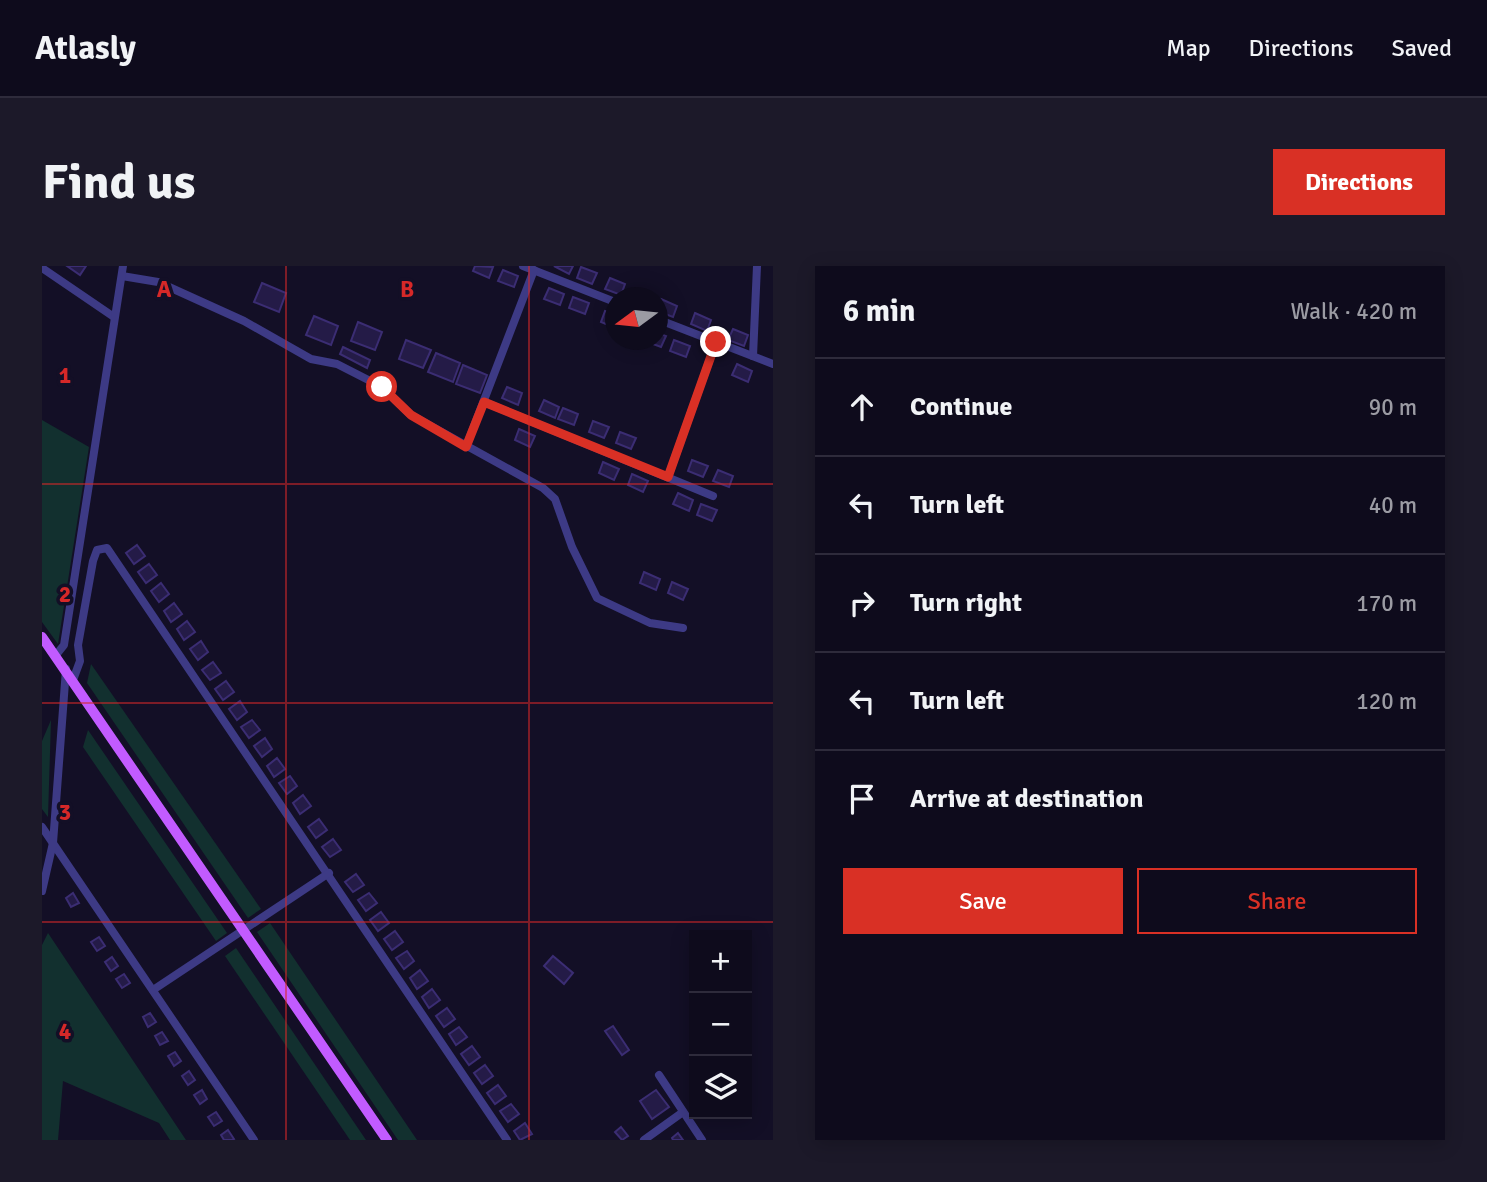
<!DOCTYPE html>
<html lang="en">
<head>
<meta charset="utf-8">
<style>
  body { margin:0; font-family:Signika,sans-serif; background:#1c1929; color:#f1f3f6 }
  .controls { position:absolute; right:21px; bottom:21px; display:grid; overflow:hidden; border-radius:0px; box-shadow:0 4px 18px #0003 }
  .controls button { width:63px; height:63px; display:grid; place-items:center; padding:0; border:0; border-bottom:2px solid #2e2b3b; background:#0e0b1c; color:#f1f3f6; font:35px sans-serif }
  .compass { position:absolute; left:563px; top:21px; width:63px; height:63px; border-radius:50%; background:#0e0b1c; box-shadow:0 4px 18px #0003; rotate:255deg }
  .stop { position:absolute; width:21px; height:21px; margin:-16px; border:5px solid #d93025; border-radius:50%; background:#fff }
  .stop.end { background:#d93025; border-color:#fff; box-shadow:0 2px 7px #0008 }
  .list { margin:0; padding:0; list-style:none }
  h2 { display:flex; justify-content:space-between; align-items:center; height:91px; margin:0; padding:0 28px; font-size:30px }
  h2 small { font-size:23px; font-weight:400; color:#9b9ba3 }
  .list li { display:grid; grid-template-columns:46px 1fr auto; gap:21px; align-items:center; box-sizing:border-box; height:98px; padding:0 28px; border-top:2px solid #2e2b3b }
  .list b { display:block; font-size:26px; white-space:nowrap }
  .list em { font-size:23px; font-style:normal; color:#9b9ba3 }
  .actions { display:flex; gap:14px; padding:21px 28px }
  .actions a { flex:1; padding:16px 0; border:2px solid #d93025; border-radius:0px; text-align:center; font-size:24px; color:#d93025 }
  .actions .main { background:#d93025; color:#fff }
  .icon { flex:none; width:38px; height:38px; fill:none; stroke:currentColor; stroke-width:2; stroke-linecap:round; stroke-linejoin:round }
  .map { position:relative; flex:none; width:731px; height:874px; overflow:hidden; border-radius:0px }
  header { display:flex; align-items:center; gap:42px; box-sizing:border-box; height:98px; padding:0 35px; background:#0e0b1c; border-bottom:2px solid #2e2b3b }
  header strong { font-size:33px }
  nav { display:flex; gap:38px; margin-inline-start:auto; font-size:24px }
  .intro { display:flex; align-items:center; justify-content:space-between; box-sizing:border-box; height:168px; padding:0 42px }
  h1 { margin:0; font-size:49px }
  .button { padding:18px 32px; border-radius:0px; background:#d93025; color:#fff; font-size:24px; font-weight:700 }
  main { display:flex; gap:42px; padding:0 42px }
  aside { flex:1; background:#0e0b1c; border-radius:0px; box-shadow:0 4px 18px #0003 }
  .map>svg:first-child { display:block }
  .green { fill:#12302f }
  .building { fill:#241b47; stroke:#3b2d73; stroke-width:2 }
  .lines { fill:none; stroke-linecap:round; stroke-linejoin:round }
  .minor { stroke:#3d3a85; stroke-width:8 }
  .major { stroke:#c25bff; stroke-width:10 }
  .route { stroke:#d93025; stroke-width:9 }
  .grid { fill:none; stroke:#d62828; stroke-width:2; stroke-opacity:0.55 }
  .grid-label { font-size:23px; text-anchor:middle; font-weight:bold; fill:#d62828; stroke:#130f26; stroke-width:7; stroke-linejoin:round; paint-order:stroke }
</style>
</head>
<body>
<header>
<strong>Atlasly</strong>
<nav><a>Map</a><a>Directions</a><a>Saved</a></nav>
</header>
<div class="intro"><h1>Find us</h1><a class="button">Directions</a></div>
<main>
<div class="map">
<svg width="731" height="874" viewBox="0 0 731 874">
  <rect width="100%" height="100%" fill="#130f26"/>
  <g class="green">
    <polygon points="0,154 47,181 16,378 0,356"/>
    <polygon points="49,398 219,643 206,652 45,417"/>
    <polygon points="9,454 6,551 0,543 0,475"/>
    <polygon points="46,464 185,667 174,675 41,481"/>
    <polygon points="228,657 375,874 356,874 215,666"/>
    <polygon points="6,667 144,874 128,874 117,857 21,815 16,874 0,874 0,679"/>
    <polygon points="194,682 324,874 308,874 183,690"/>
  </g>
  <g class="building">
    <polygon points="25,0 44,0 38,9"/>
    <polygon points="433,0 451,1 447,12 431,5"/>
    <polygon points="512,0 531,0 527,8"/>
    <polygon points="539,1 555,7 550,18 535,12"/>
    <polygon points="461,4 476,10 472,21 456,15"/>
    <polygon points="568,12 583,18 579,29 563,23"/>
    <polygon points="220,17 244,27 237,46 212,36"/>
    <polygon points="507,22 522,28 518,39 502,33"/>
    <polygon points="531,31 547,37 543,48 527,42"/>
    <polygon points="619,33 635,40 631,51 615,45"/>
    <polygon points="563,45 573,49 573,62 559,56"/>
    <polygon points="653,47 669,54 665,65 649,58"/>
    <polygon points="272,50 296,60 289,79 264,69"/>
    <polygon points="316,56 340,66 333,84 309,75"/>
    <polygon points="691,63 706,69 702,80 686,74"/>
    <polygon points="615,67 624,70 619,81 603,75 615,74"/>
    <polygon points="364,74 389,84 381,102 357,93"/>
    <polygon points="632,74 648,80 644,91 628,85"/>
    <polygon points="301,81 328,94 325,102 298,88"/>
    <polygon points="394,87 418,97 411,116 386,106"/>
    <polygon points="695,98 710,105 706,116 690,109"/>
    <polygon points="421,99 445,109 438,127 414,118"/>
    <polygon points="465,121 480,127 476,139 460,132"/>
    <polygon points="502,134 517,141 513,152 497,145"/>
    <polygon points="521,142 536,148 532,159 516,153"/>
    <polygon points="551,155 567,161 562,172 547,166"/>
    <polygon points="477,163 493,170 488,181 473,174"/>
    <polygon points="578,166 594,172 589,183 574,177"/>
    <polygon points="650,194 666,200 661,211 646,205"/>
    <polygon points="561,196 577,203 572,214 557,207"/>
    <polygon points="676,204 691,210 687,221 671,215"/>
    <polygon points="590,208 606,215 601,226 586,219"/>
    <polygon points="636,227 651,234 647,245 631,238"/>
    <polygon points="659,238 675,244 670,255 655,249"/>
    <polygon points="95,279 103,290 92,298 84,287"/>
    <polygon points="107,298 115,309 104,317 96,306"/>
    <polygon points="602,306 618,313 614,324 598,317"/>
    <polygon points="630,316 646,323 641,334 626,327"/>
    <polygon points="119,317 127,328 117,336 109,325"/>
    <polygon points="132,337 140,348 129,356 122,345"/>
    <polygon points="145,355 153,366 142,374 135,363"/>
    <polygon points="159,375 166,386 156,394 148,383"/>
    <polygon points="171,396 179,407 168,414 160,404"/>
    <polygon points="184,415 192,426 181,434 173,423"/>
    <polygon points="198,435 205,446 195,454 187,443"/>
    <polygon points="210,454 218,464 207,472 199,461"/>
    <polygon points="223,472 230,483 220,491 212,480"/>
    <polygon points="235,492 243,503 232,511 225,500"/>
    <polygon points="248,510 255,520 245,528 237,517"/>
    <polygon points="261,529 269,540 258,548 251,537"/>
    <polygon points="277,553 285,564 274,572 266,561"/>
    <polygon points="291,573 299,584 288,591 280,581"/>
    <polygon points="314,608 322,619 311,626 303,616"/>
    <polygon points="31,627 37,637 29,641 24,632"/>
    <polygon points="327,627 335,637 324,645 316,634"/>
    <polygon points="339,646 347,657 336,665 328,654"/>
    <polygon points="353,665 361,676 350,684 342,673"/>
    <polygon points="57,671 63,680 55,685 49,676"/>
    <polygon points="365,685 372,695 362,703 354,692"/>
    <polygon points="511,690 531,707 522,718 502,700"/>
    <polygon points="70,691 76,700 69,705 63,696"/>
    <polygon points="378,704 386,715 375,723 368,712"/>
    <polygon points="82,708 88,717 80,722 74,713"/>
    <polygon points="390,723 398,734 387,742 380,731"/>
    <polygon points="405,742 413,753 402,761 394,750"/>
    <polygon points="108,747 114,756 106,761 101,751"/>
    <polygon points="571,760 587,784 580,789 563,765"/>
    <polygon points="417,761 425,771 414,779 407,768"/>
    <polygon points="120,766 126,775 118,779 113,770"/>
    <polygon points="430,780 438,791 427,799 419,788"/>
    <polygon points="133,786 139,795 132,800 126,790"/>
    <polygon points="443,799 451,810 440,818 432,807"/>
    <polygon points="147,805 153,814 146,819 140,810"/>
    <polygon points="456,819 464,830 453,838 445,827"/>
    <polygon points="160,824 165,833 158,838 152,829"/>
    <polygon points="614,824 627,841 610,853 598,835"/>
    <polygon points="469,838 477,848 466,856 458,845"/>
    <polygon points="174,846 180,855 172,860 166,851"/>
    <polygon points="483,857 490,868 478,874 472,865"/>
    <polygon points="579,861 586,870 580,874 573,866"/>
    <polygon points="186,864 192,873 190,874 182,874 179,869"/>
    <polygon points="636,867 641,874 631,874 630,872"/>
  </g>
  <g class="lines">
    <g class="minor">
      <polyline points="481,0 573,36"/>
      <polyline points="0,2 72,51"/>
      <polyline points="80,10 116,16 202,55 269,93 295,98 340,121 369,149 501,222 513,233 530,281 555,332 608,357 641,362"/>
      <polyline points="615,53 731,98"/>
      <polyline points="711,90 715,0"/>
      <polyline points="442,136 671,230"/>
      <polyline points="424,181 492,4"/>
      <polyline points="626,211 674,76"/>
      <polyline points="14,389 22,379 81,0"/>
      <polyline points="31,414 38,395 36,379 51,295 55,284 65,282 465,874"/>
      <polyline points="0,561 212,874"/>
      <polyline points="0,625 11,577 24,403"/>
      <polyline points="111,724 287,607"/>
      <polyline points="617,809 660,874"/>
      <polyline points="602,874 641,846"/>
    </g>
    <polyline class="major" points="0,371 345,874"/>
  </g>
  <g class="lines">
    <polyline class="route" points="340,121 369,149 424,181 442,136 626,211 674,76"/>
  </g>
  <path class="grid" d="M244,0V874M487,0V874M0,218H731M0,437H731M0,656H731"/>
  <g class="grid-label">
    <text x="122" y="31">A</text>
    <text x="365" y="31">B</text>
    <text x="23" y="117">1</text>
    <text x="23" y="336">2</text>
    <text x="23" y="554">3</text>
    <text x="23" y="773">4</text>
  </g>
</svg>
<div class="controls">
<button>+</button>
<button>−</button>
<button><svg class="icon" aria-label="layers" viewBox="0 0 24 24"><path d="M12 4l9 5-9 5-9-5zM3 14l9 5 9-5"/></svg></button>
</div>
<svg class="compass" viewBox="-18 -18 36 36"><path d="M0-13l5 13h-10z" fill="#e53935"/><path d="M0 13l5-13h-10z" fill="#9b9ba3"/></svg>
<div class="stop" style="left:340px;top:121px"></div>
<div class="stop end" style="left:674px;top:76px"></div>
</div>
<aside>
<h2>6 min<small>Walk · 420 m</small></h2>
<ul class="list">
<li><svg class="icon" aria-label="ahead" viewBox="0 0 24 24"><path d="M12 20V5M6 11l6-6 6 6"/></svg><div><b>Continue</b></div><em>90 m</em></li>
<li><svg class="icon" aria-label="left" viewBox="0 0 24 24"><path d="M17 20v-9H6M10 6l-5 5 5 5"/></svg><div><b>Turn left</b></div><em>40 m</em></li>
<li><svg class="icon" aria-label="right" viewBox="0 0 24 24"><path d="M7 20v-9h11M14 6l5 5-5 5"/></svg><div><b>Turn right</b></div><em>170 m</em></li>
<li><svg class="icon" aria-label="left" viewBox="0 0 24 24"><path d="M17 20v-9H6M10 6l-5 5 5 5"/></svg><div><b>Turn left</b></div><em>120 m</em></li>
<li><svg class="icon" aria-label="arrive" viewBox="0 0 24 24"><path d="M6 21V4h12l-3 4 3 4H6"/></svg><div><b>Arrive at destination</b></div></li>
</ul>
<div class="actions"><a class="main">Save</a><a>Share</a></div>
</aside>
</main>
</body>
</html>
